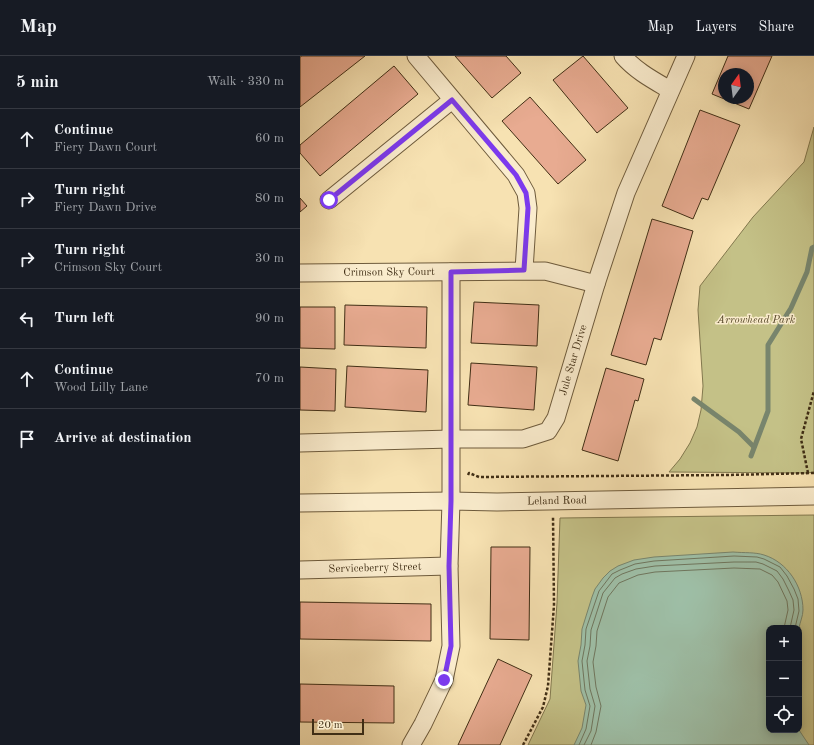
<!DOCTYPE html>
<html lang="en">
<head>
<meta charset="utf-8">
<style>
  body { margin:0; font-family:"Old Standard TT",serif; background:#20242c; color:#f1f3f6 }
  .controls { position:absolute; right:12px; bottom:12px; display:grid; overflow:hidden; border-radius:8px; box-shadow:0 2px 10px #0003 }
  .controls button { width:36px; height:36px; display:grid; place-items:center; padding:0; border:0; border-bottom:1px solid #363941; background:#171b24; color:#f1f3f6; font:20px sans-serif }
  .compass { position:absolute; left:418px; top:12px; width:36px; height:36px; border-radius:50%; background:#171b24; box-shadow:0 2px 10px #0003; rotate:14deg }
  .scale { position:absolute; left:12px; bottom:10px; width:52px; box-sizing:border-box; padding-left:4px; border:2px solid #402e15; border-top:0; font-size:11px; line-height:14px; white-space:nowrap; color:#402e15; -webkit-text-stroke:3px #faeccd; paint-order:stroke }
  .stop { position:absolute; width:12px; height:12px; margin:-9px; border:3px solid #7c3aed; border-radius:50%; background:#fff }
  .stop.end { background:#7c3aed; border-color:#fff; box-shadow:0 1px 4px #0008 }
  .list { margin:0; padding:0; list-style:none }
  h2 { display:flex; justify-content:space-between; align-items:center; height:52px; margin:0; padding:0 16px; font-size:17px }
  h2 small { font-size:13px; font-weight:400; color:#9ea1a6 }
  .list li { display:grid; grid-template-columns:26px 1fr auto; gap:12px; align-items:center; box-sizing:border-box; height:60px; padding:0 16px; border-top:1px solid #363941 }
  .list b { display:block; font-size:15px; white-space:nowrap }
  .list p { margin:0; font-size:13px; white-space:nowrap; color:#9ea1a6 }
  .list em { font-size:13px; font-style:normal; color:#9ea1a6 }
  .icon { flex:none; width:22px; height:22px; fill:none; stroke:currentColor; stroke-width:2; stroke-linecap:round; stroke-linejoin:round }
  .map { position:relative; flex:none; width:514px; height:689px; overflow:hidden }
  header { display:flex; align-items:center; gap:24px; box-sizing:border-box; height:56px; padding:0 20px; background:#171b24; border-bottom:1px solid #363941 }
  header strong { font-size:19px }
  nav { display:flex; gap:22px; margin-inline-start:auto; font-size:14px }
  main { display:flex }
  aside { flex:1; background:#171b24 }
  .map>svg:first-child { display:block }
  .green { fill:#c4c187; stroke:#82784e; fill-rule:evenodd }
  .water { fill:#9ebfa7; stroke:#78856d }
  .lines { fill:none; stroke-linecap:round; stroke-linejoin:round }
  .shore { stroke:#6f765e; stroke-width:1 }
  .stream { stroke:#78856d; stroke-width:5 }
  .building { fill:#e8ab91; stroke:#402e15; fill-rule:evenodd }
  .minor-casing { stroke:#6e5b3c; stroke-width:19 }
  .path { stroke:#402e15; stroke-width:2.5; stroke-dasharray:3 2; stroke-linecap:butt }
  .minor { stroke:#faeccd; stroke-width:17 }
  .route { stroke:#7c3aed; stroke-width:5 }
  .labels { text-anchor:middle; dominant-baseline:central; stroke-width:3; stroke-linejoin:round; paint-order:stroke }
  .street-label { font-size:11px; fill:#402e15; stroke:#faeccd }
  .park-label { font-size:11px; font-style:italic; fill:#5a4b2c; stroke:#faeccd }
</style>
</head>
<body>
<header>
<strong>Map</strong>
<nav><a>Map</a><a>Layers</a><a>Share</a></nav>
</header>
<main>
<aside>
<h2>5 min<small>Walk · 330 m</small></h2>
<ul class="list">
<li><svg class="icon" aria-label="ahead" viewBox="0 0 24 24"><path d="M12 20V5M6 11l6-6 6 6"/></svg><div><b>Continue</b><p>Fiery Dawn Court</p></div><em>60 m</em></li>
<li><svg class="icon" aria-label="right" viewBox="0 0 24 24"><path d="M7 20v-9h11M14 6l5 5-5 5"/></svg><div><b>Turn right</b><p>Fiery Dawn Drive</p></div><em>80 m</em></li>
<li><svg class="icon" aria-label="right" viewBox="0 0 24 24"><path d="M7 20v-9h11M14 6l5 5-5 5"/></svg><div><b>Turn right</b><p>Crimson Sky Court</p></div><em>30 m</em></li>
<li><svg class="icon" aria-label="left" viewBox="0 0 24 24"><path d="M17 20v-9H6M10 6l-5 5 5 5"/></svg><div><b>Turn left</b></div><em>90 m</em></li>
<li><svg class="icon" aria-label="ahead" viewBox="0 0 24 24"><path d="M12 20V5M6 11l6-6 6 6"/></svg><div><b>Continue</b><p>Wood Lilly Lane</p></div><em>70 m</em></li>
<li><svg class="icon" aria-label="arrive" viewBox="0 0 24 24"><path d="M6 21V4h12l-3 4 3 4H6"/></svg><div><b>Arrive at destination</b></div></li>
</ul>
</aside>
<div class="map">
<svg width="514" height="689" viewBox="0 0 514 689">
  <rect width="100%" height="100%" fill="#f7e2b2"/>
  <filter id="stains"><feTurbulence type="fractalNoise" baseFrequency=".005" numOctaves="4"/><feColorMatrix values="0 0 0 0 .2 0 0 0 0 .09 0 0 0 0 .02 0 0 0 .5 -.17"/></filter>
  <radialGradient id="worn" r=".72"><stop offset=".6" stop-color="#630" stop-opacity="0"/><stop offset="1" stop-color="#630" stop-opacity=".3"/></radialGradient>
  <g class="green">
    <polygon points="514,71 514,416 508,417 369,416 380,403 390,387 397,371 401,354 403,330 398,254 400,230 453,161 504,106"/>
    <path d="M514,459V689H228L250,643L257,547L260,462ZM469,572H499V674H469Z"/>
  </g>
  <path class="water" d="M433,496C444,497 455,496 464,499C487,506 503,530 503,554C503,560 500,566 499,572H469V674H499L509,689H274L282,672L286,649L281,635L278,605L281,589L282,573L292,541L295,533L303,522L310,515L318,510L334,504L354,501Z"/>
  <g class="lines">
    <g class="shore">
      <polyline points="279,689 286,673 290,650 285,634 282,605 285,589 286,573 299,535 312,518 320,514 335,508 354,505 434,500 457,501 464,503 480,511 487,520 494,533 498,543 499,555 495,572"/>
      <polyline points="284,689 291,675 295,650 290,633 287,605 290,590 291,574 303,537 315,522 322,518 336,513 355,510 434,506 456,506 463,508 477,515 483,523 489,535 493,544 494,554 490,572"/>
      <polyline points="291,689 296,676 301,650 296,631 293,606 296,590 297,575 308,541 319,527 338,519 355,516 434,512 460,513 472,519 478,526 487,545 488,554 484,572"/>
    </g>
    <g class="stream">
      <polyline points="394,343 439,376 454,391"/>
      <polyline points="451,400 468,355 468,289 491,252 507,216 512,192 514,191"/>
    </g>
  </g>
  <g class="building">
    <polygon points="2,0 65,0 0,51 0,1"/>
    <polygon points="155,0 206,0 221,17 192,42"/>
    <polygon points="283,0 328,52 297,77 253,24"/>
    <path d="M428,0H472L449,53L412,38ZM424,18H448V42H424Z"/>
    <polygon points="94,10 118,38 20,120 0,97 0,89"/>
    <polygon points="230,41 286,104 258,128 202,65"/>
    <polygon points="400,54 440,69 408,144 402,142 393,163 362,150"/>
    <polygon points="0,142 7,150 0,156"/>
    <polygon points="352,163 393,175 361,284 354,282 346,309 311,299"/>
    <polygon points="174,246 239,249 237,290 171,287"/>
    <polygon points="45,249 127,251 126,292 44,289"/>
    <polygon points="0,251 35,251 35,293 0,292"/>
    <polygon points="171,307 237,311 234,354 168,349"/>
    <polygon points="47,310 128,314 126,356 45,351"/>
    <polygon points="0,311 36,313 35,355 0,354"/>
    <polygon points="306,312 344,323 338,345 335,344 318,405 282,394"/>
    <polygon points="191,491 230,491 229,584 190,583"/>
    <polygon points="0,546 131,548 131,585 0,583"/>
    <polygon points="198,603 232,619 200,689 158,689"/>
    <polygon points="0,628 94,630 94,667 0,666"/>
  </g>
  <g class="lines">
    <defs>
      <g id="minor">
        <polyline points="116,0 216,119 226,137 228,152 224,214"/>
        <path d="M323,0C336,15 353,24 370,34"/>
        <polyline points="29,144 152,44"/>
        <path id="s1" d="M0,217L245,215L296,228"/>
        <path id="s2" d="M0,387L151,383H223L248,375L256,362L296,228L326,137L386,0"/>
        <path id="s3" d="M0,447L151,445L197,446L514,440"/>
        <path id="s4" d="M0,514L149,510"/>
        <polyline points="111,689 123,668 144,624 151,590 149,510 151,445 151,216"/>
      </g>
    </defs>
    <use href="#minor" class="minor-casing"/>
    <g class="path">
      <polyline points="508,417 501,383 514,335"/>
      <polyline points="168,419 169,417 179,421 427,419 514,417"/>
      <polyline points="223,689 243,651 248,630 254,549 253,461"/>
    </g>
    <use href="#minor" class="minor"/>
  </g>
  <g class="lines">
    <polyline class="route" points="29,144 152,44 216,119 226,137 228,152 224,214 151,216 151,445 149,510 151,590 144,624"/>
  </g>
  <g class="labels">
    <g class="street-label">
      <text stroke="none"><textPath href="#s1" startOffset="89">Crimson Sky Court</textPath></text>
      <text stroke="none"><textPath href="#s2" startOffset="325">Jule Star Drive</textPath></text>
      <text stroke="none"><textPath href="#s3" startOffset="257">Leland Road</textPath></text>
      <text stroke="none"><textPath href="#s4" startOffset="75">Serviceberry Street</textPath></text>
    </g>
    <g class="park-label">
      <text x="456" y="264">Arrowhead Park</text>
    </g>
  </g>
  <rect width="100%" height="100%" filter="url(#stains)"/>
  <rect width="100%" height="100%" fill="url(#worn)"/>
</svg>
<div class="controls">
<button>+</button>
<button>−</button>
<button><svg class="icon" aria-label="locate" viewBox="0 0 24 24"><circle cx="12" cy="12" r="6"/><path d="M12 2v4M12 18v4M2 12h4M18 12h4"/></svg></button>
</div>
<svg class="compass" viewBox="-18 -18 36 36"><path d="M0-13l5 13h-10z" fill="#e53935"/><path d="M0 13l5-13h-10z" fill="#9ea1a6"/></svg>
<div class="scale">20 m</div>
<div class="stop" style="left:29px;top:144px"></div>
<div class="stop end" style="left:144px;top:624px"></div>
</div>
</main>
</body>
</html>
